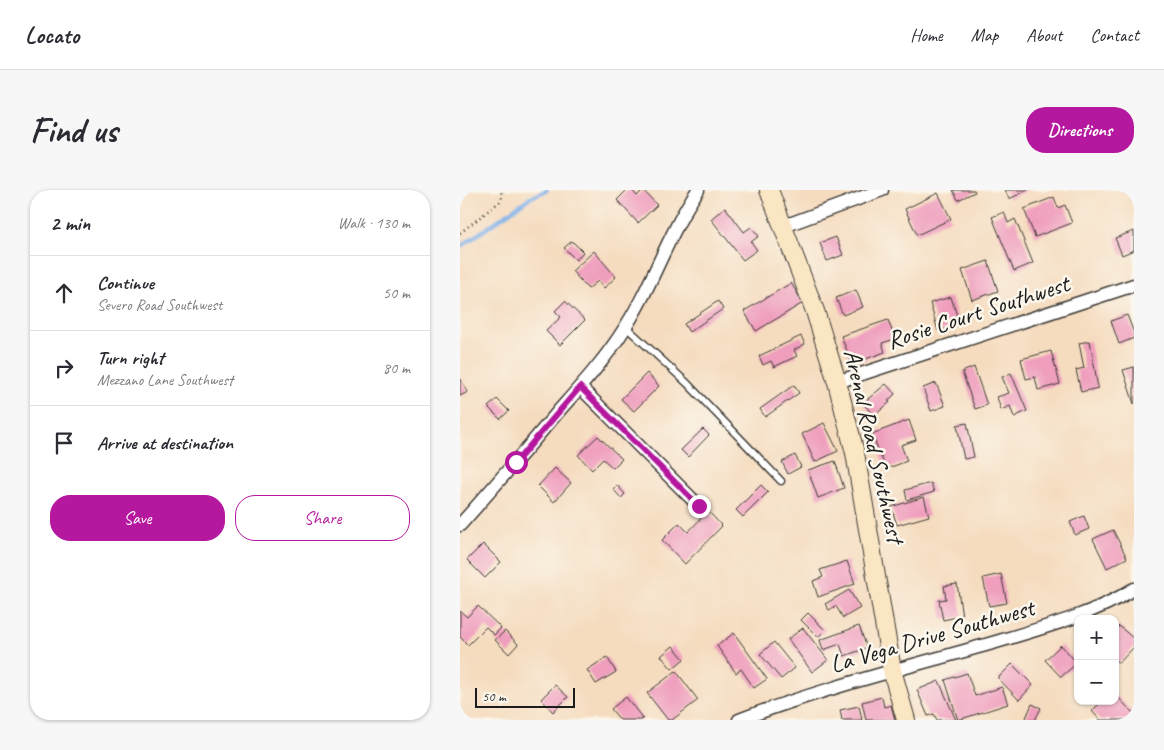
<!DOCTYPE html>
<html lang="en">
<head>
<meta charset="utf-8">
<style>
  body { margin:0; font-family:Caveat,sans-serif; background:#f7f7f7; color:#2b2b33 }
  .controls { position:absolute; right:15px; bottom:15px; display:grid; overflow:hidden; border-radius:10px; box-shadow:0 1px 4px #0004 }
  .controls button { width:45px; height:45px; display:grid; place-items:center; padding:0; border:0; border-bottom:1px solid #e1e1e2; background:#fff; color:#2b2b33; font:25px sans-serif }
  .scale { position:absolute; left:15px; bottom:12px; width:100px; box-sizing:border-box; padding-left:5px; border:2px solid #1c1c1c; border-top:0; font-size:14px; line-height:18px; white-space:nowrap; color:#1c1c1c; -webkit-text-stroke:4px #fbf7ec; paint-order:stroke }
  .stop { position:absolute; width:15px; height:15px; margin:-11px; border:4px solid #b5179e; border-radius:50%; background:#fff }
  .stop.end { background:#b5179e; border-color:#fff; box-shadow:0 1px 5px #0008 }
  .list { margin:0; padding:0; list-style:none }
  h2 { display:flex; justify-content:space-between; align-items:center; height:65px; margin:0; padding:0 20px; font-size:21px }
  h2 small { font-size:16px; font-weight:400; color:#7c7c81 }
  .list li { display:grid; grid-template-columns:32px 1fr auto; gap:15px; align-items:center; box-sizing:border-box; height:75px; padding:0 20px; border-top:1px solid #e1e1e2 }
  .list b { display:block; font-size:19px; white-space:nowrap }
  .list p { margin:0; font-size:16px; white-space:nowrap; color:#7c7c81 }
  .list em { font-size:16px; font-style:normal; color:#7c7c81 }
  .actions { display:flex; gap:10px; padding:15px 20px }
  .actions a { flex:1; padding:11px 0; border:1px solid #b5179e; border-radius:20px; text-align:center; font-size:18px; color:#b5179e }
  .actions .main { background:#b5179e; color:#fff }
  .icon { flex:none; width:28px; height:28px; fill:none; stroke:currentColor; stroke-width:2; stroke-linecap:round; stroke-linejoin:round }
  .map { position:relative; flex:none; width:674px; height:530px; overflow:hidden; border-radius:20px }
  header { display:flex; align-items:center; gap:30px; box-sizing:border-box; height:70px; padding:0 25px; background:#fff; border-bottom:1px solid #e1e1e2 }
  header strong { font-size:24px }
  nav { display:flex; gap:28px; margin-inline-start:auto; font-size:18px }
  .intro { display:flex; align-items:center; justify-content:space-between; box-sizing:border-box; height:120px; padding:0 30px }
  h1 { margin:0; font-size:35px }
  .button { padding:12px 22px; border-radius:20px; background:#b5179e; color:#fff; font-size:18px; font-weight:700 }
  main { display:flex; gap:30px; padding:0 30px }
  aside { flex:1; background:#fff; border-radius:20px; box-shadow:0 1px 4px #0004 }
  .map>svg:first-child { display:block }
  .lines { fill:none; stroke-linecap:round; stroke-linejoin:round }
  .stream { stroke:#7eb0ea; stroke-width:4 }
  .building { fill:#ef9ebd }
  .lane-casing { stroke:#3d3934; stroke-width:9 }
  .street-casing { stroke:#3d3934; stroke-width:15 }
  .secondary-casing { stroke:#3d3934; stroke-width:20 }
  .path { stroke:#3d3934; stroke-width:2.5; stroke-dasharray:1 4; stroke-linecap:butt }
  .lane { stroke:#fff; stroke-width:6 }
  .street { stroke:#fff; stroke-width:12 }
  .secondary { stroke:#fbe6c4; stroke-width:18 }
  .route { stroke:#b5179e; stroke-width:6 }
  .labels { text-anchor:middle; dominant-baseline:central; stroke-width:5; stroke-linejoin:round; paint-order:stroke }
  .street-label { font-size:25px; fill:#1c1c1c; stroke:#fbf7ec }
</style>
</head>
<body>
<header>
<strong>Locato</strong>
<nav><a>Home</a><a>Map</a><a>About</a><a>Contact</a></nav>
</header>
<div class="intro"><h1>Find us</h1><a class="button">Directions</a></div>
<main>
<aside>
<h2>2 min<small>Walk · 130 m</small></h2>
<ul class="list">
<li><svg class="icon" aria-label="ahead" viewBox="0 0 24 24"><path d="M12 20V5M6 11l6-6 6 6"/></svg><div><b>Continue</b><p>Severo Road Southwest</p></div><em>50 m</em></li>
<li><svg class="icon" aria-label="right" viewBox="0 0 24 24"><path d="M7 20v-9h11M14 6l5 5-5 5"/></svg><div><b>Turn right</b><p>Mezzano Lane Southwest</p></div><em>80 m</em></li>
<li><svg class="icon" aria-label="arrive" viewBox="0 0 24 24"><path d="M6 21V4h12l-3 4 3 4H6"/></svg><div><b>Arrive at destination</b></div></li>
</ul>
<div class="actions"><a class="main">Save</a><a>Share</a></div>
</aside>
<div class="map">
<svg width="674" height="530" viewBox="0 0 674 530">
  <rect width="100%" height="100%" fill="#fbf7ec"/>
  <filter id="ink" filterUnits="userSpaceOnUse"><feTurbulence type="fractalNoise" baseFrequency=".02" numOctaves="2"/><feDisplacementMap in="SourceGraphic" scale="10" xChannelSelector="R" yChannelSelector="G"/><feConvolveMatrix kernelMatrix="1 2 1 2 8 2 1 2 1" color-interpolation-filters="sRGB"/></filter>
  <filter id="wash" filterUnits="userSpaceOnUse"><feTurbulence type="fractalNoise" baseFrequency=".0096" numOctaves="4" result="noise"/><feDisplacementMap in="SourceGraphic" scale="20" xChannelSelector="R" yChannelSelector="G"/><feGaussianBlur stdDeviation="1.12" result="paint"/><feColorMatrix in="noise" values="0 0 0 0 0 0 0 0 0 0 0 0 0 0 0 0 0 1.4 0 .05"/><feComposite in="paint" operator="in"/></filter>
  <g filter="url(#wash)">
    <rect width="100%" height="100%" fill="#f5dcbf"/>
    <g class="lines">
      <polyline class="stream" points="0,57 68,9 87,0"/>
    </g>
    <g id="blocks">
      <g class="building">
        <polygon points="167,0 172,0 177,6 183,0 197,15 178,33 157,10"/>
        <polygon points="493,0 514,0 515,2 498,10"/>
        <polygon points="545,0 568,0 549,9"/>
        <polygon points="478,3 491,29 457,45 445,19"/>
        <polygon points="594,7 598,18 605,15 612,33 575,47 564,19"/>
        <polygon points="265,17 284,42 291,37 299,46 291,52 297,60 283,70 251,29"/>
        <polygon points="544,22 548,33 555,29 573,73 554,81 532,27"/>
        <polygon points="674,41 674,60 662,65 655,48"/>
        <polygon points="376,47 383,65 367,71 360,53"/>
        <polygon points="112,51 123,62 116,70 104,58"/>
        <polygon points="134,61 156,87 144,98 138,91 128,99 112,81"/>
        <polygon points="528,71 538,101 512,110 502,80"/>
        <polygon points="331,93 343,113 296,141 284,121"/>
        <polygon points="396,100 403,117 383,125 376,108"/>
        <polygon points="491,107 500,135 478,141 470,113"/>
        <polygon points="105,111 125,130 100,155 86,141 101,127 95,121"/>
        <polygon points="258,111 263,119 229,142 224,134"/>
        <polygon points="667,125 674,143 674,148 659,154 651,131"/>
        <polygon points="428,130 435,149 422,153 425,162 392,174 381,146"/>
        <polygon points="341,146 345,154 334,160 337,166 314,177 311,171 303,175 299,166"/>
        <polygon points="630,151 638,198 621,202 616,180 624,178 619,153"/>
        <polygon points="591,161 600,194 578,200 575,187 566,189 561,169"/>
        <polygon points="514,177 527,215 515,219 502,182"/>
        <polygon points="674,177 674,214 663,180"/>
        <polygon points="187,183 199,196 174,221 161,209"/>
        <polygon points="551,183 567,221 554,227 550,216 541,220 537,207 549,203 542,187"/>
        <polygon points="0,188 8,202 0,206"/>
        <polygon points="476,193 485,216 471,221 463,198"/>
        <polygon points="426,194 435,204 428,211 430,212 414,226 403,213"/>
        <polygon points="334,195 339,203 305,227 300,219"/>
        <polygon points="37,209 49,221 40,229 28,217"/>
        <polygon points="449,230 456,250 441,255 447,271 426,279 412,244"/>
        <polygon points="364,233 378,261 355,272 342,244"/>
        <polygon points="507,233 514,267 504,269 497,235"/>
        <polygon points="243,239 249,245 228,267 221,260"/>
        <polygon points="138,246 162,269 153,278 143,269 132,280 118,265"/>
        <polygon points="335,265 341,277 328,284 322,272"/>
        <polygon points="375,271 384,298 358,308 348,280"/>
        <polygon points="95,278 111,293 94,312 78,296"/>
        <polygon points="471,293 474,302 447,310 445,300"/>
        <polygon points="157,295 165,304 161,308 153,299"/>
        <polygon points="301,295 308,302 283,327 276,320"/>
        <polygon points="464,307 469,326 437,335 431,317"/>
        <polygon points="248,321 262,336 225,374 202,350 219,333 228,342"/>
        <polygon points="624,326 629,339 615,345 610,332"/>
        <polygon points="653,340 667,368 647,378 633,349"/>
        <polygon points="23,354 41,372 25,388 7,370"/>
        <polygon points="387,371 395,394 358,407 353,391 363,387 360,380"/>
        <polygon points="541,384 547,413 529,416 523,388"/>
        <polygon points="497,394 502,426 483,430 479,410 486,409 484,396"/>
        <polygon points="389,400 400,418 383,428 376,416 369,420 365,414"/>
        <polygon points="18,416 41,438 34,445 26,437 8,455 0,447 0,421 7,427"/>
        <polygon points="348,423 365,440 358,447 341,430"/>
        <polygon points="399,436 407,458 384,466 380,454 363,460 360,450"/>
        <polygon points="659,436 674,449 674,457 659,473 655,470 655,440"/>
        <polygon points="343,438 368,470 352,482 328,449"/>
        <polygon points="45,441 58,454 49,464 35,450"/>
        <polygon points="274,443 307,489 294,498 281,479 276,483 257,456"/>
        <polygon points="314,452 335,478 321,489 300,464"/>
        <polygon points="601,455 617,473 601,487 585,470"/>
        <polygon points="213,456 224,469 212,479 201,466"/>
        <polygon points="147,467 156,482 136,494 127,480"/>
        <polygon points="552,474 573,495 559,510 538,488"/>
        <polygon points="216,481 238,510 212,530 208,530 187,503"/>
        <polygon points="507,483 515,506 542,497 548,514 498,530 485,490"/>
        <polygon points="479,491 496,530 477,530 474,524 468,526 457,500"/>
        <polygon points="95,495 108,507 93,522 81,509"/>
        <polygon points="655,504 674,524 674,530 640,530 632,521 642,511 655,511"/>
        <polygon points="166,507 183,529 182,530 160,530 151,519"/>
        <polygon points="422,507 424,517 431,515 435,530 406,530 402,512"/>
        <polygon points="572,514 581,518 575,530 565,530"/>
        <polygon points="399,516 402,530 382,530 380,520"/>
      </g>
    </g>
  </g>
  <g filter="url(#ink)">
    <use href="#blocks" fill-opacity="0" stroke="#3d3934" stroke-width="1"/>
    <g class="lines">
      <defs>
        <polyline id="lane" points="166,137 227,193 321,291"/>
        <g id="street">
          <polyline points="324,36 422,0"/>
          <polyline points="377,192 674,95"/>
          <polyline points="120,197 239,316"/>
          <path d="M0,335C33,298 65,261 97,223C119,198 143,172 161,144C192,98 207,45 238,0"/>
          <path d="M279,530C360,499 445,478 529,454C579,439 630,426 674,399"/>
        </g>
        <polyline id="secondary" points="309,0 355,121 377,192 395,263 432,480 446,530"/>
      </defs>
      <use href="#lane" class="lane-casing"/>
      <use href="#street" class="street-casing"/>
      <use href="#secondary" class="secondary-casing"/>
      <polyline class="path" points="0,43 42,10 41,0"/>
      <use href="#lane" class="lane"/>
      <use href="#street" class="street"/>
      <use href="#secondary" class="secondary"/>
    </g>
  </g>
  <g class="lines" filter="url(#ink)">
    <polyline class="route" points="56,272 120,197 239,316"/>
  </g>
  <g class="labels">
    <g class="street-label">
      <text transform="translate(518 122) rotate(-18)">Rosie Court Southwest</text>
      <text transform="translate(414 256) rotate(77)">Arenal Road Southwest</text>
      <text transform="translate(472 446) rotate(-16)">La Vega Drive Southwest</text>
    </g>
  </g>
</svg>
<div class="controls">
<button>+</button>
<button>−</button>
</div>
<div class="scale">50 m</div>
<div class="stop" style="left:56px;top:272px"></div>
<div class="stop end" style="left:239px;top:316px"></div>
</div>
</main>
</body>
</html>
